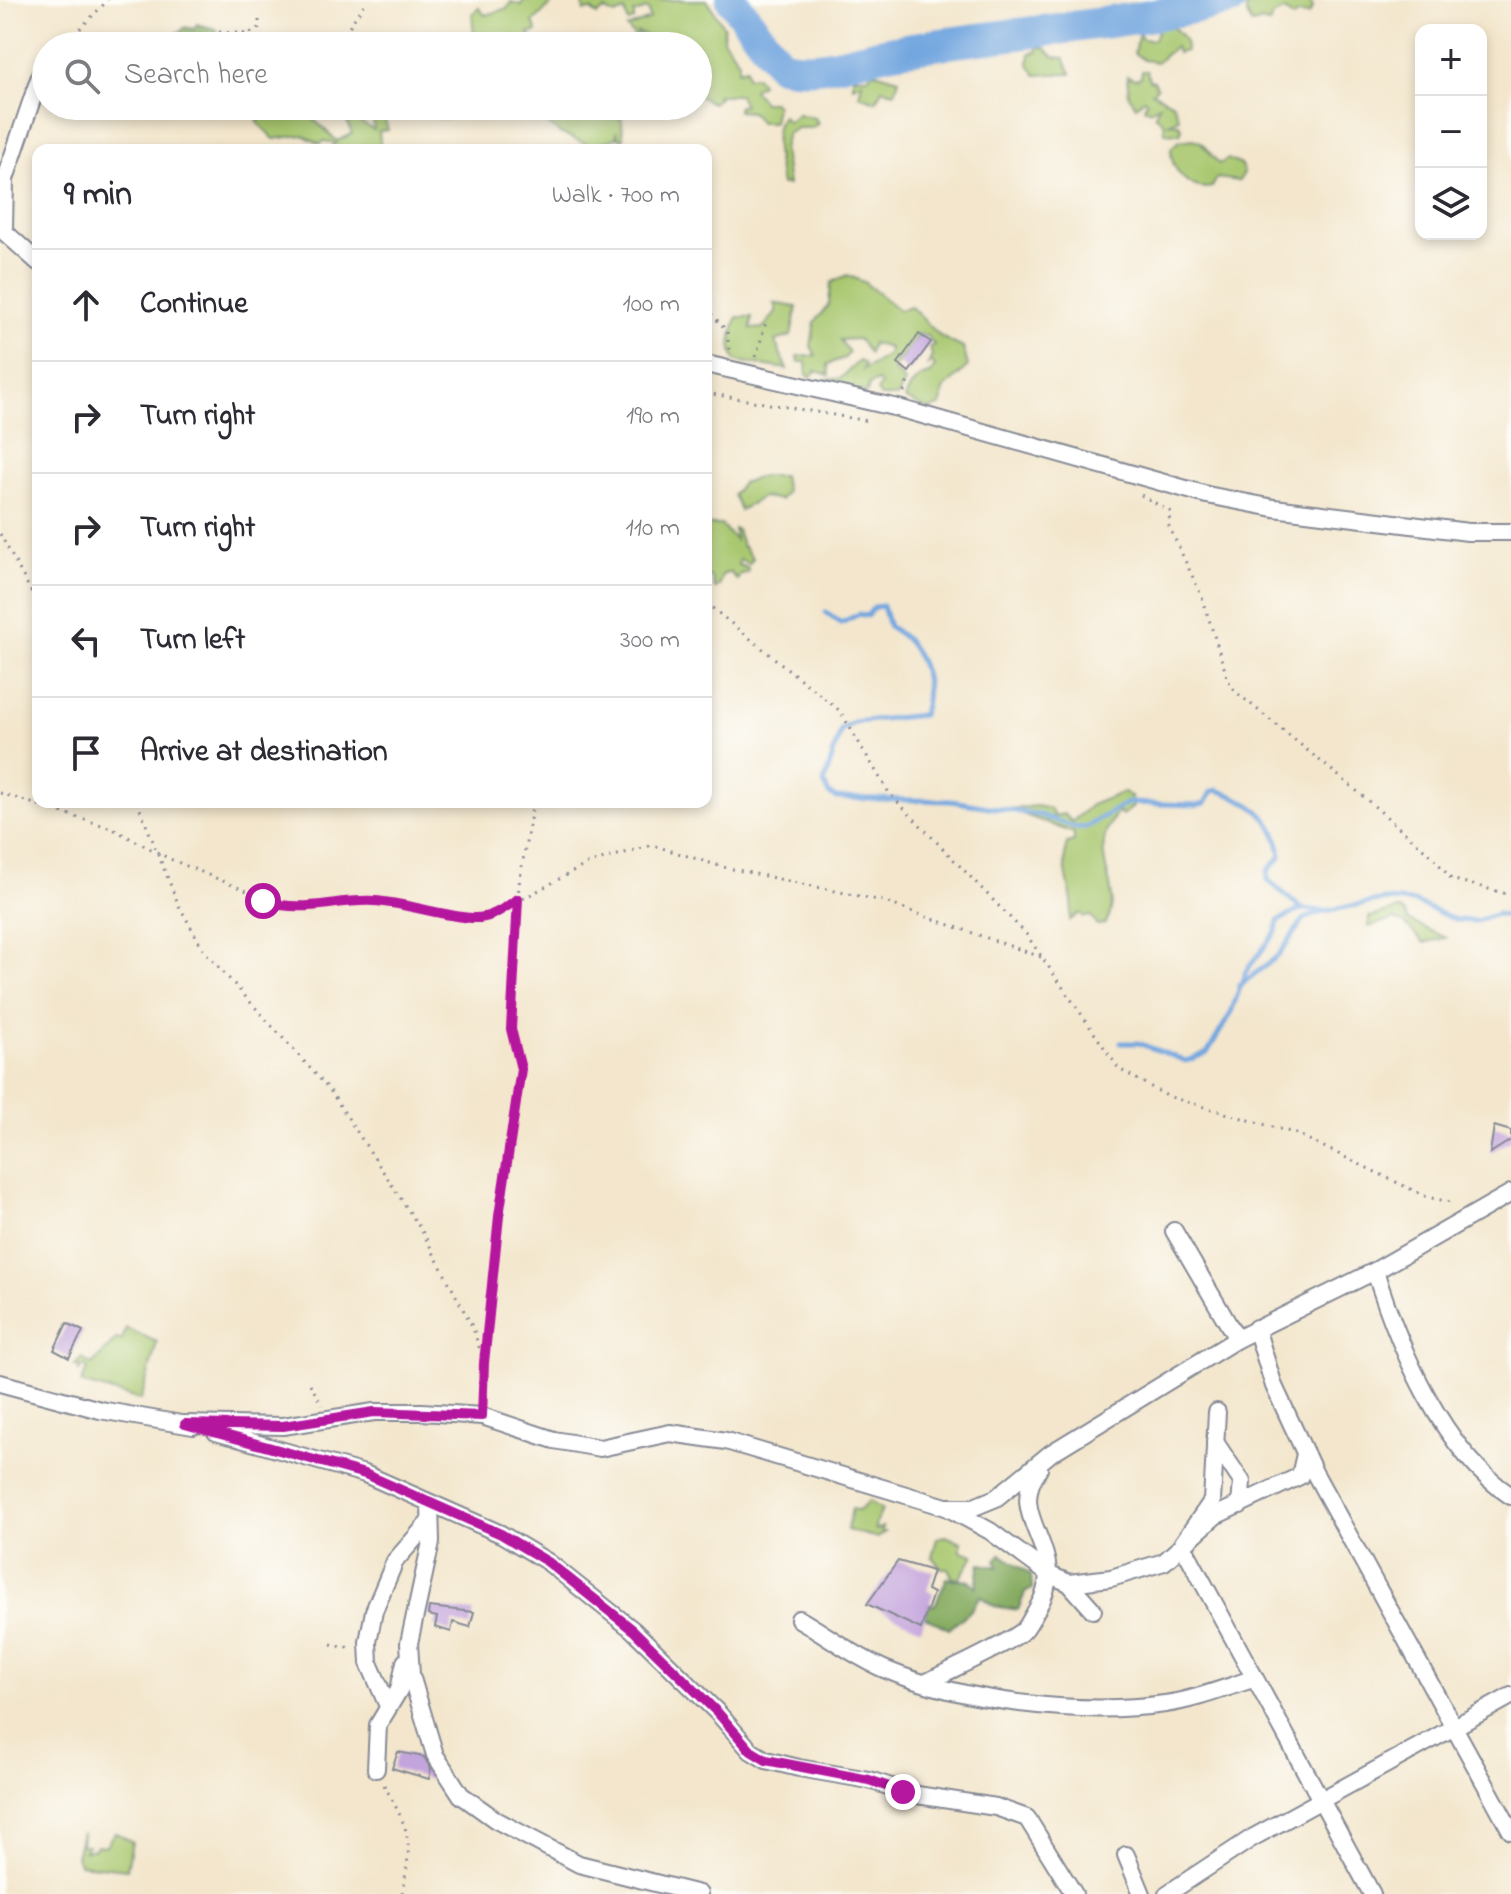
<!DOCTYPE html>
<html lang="en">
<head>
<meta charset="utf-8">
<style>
  body { margin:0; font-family:"Indie Flower",sans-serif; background:#f2f2f3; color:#2b2b33 }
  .controls { position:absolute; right:24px; top:24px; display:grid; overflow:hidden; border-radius:16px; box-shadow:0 4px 12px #0003 }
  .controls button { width:72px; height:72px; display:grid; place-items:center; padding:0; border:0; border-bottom:2px solid #e1e1e2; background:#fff; color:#2b2b33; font:40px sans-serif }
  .stop { position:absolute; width:24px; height:24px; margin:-18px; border:6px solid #b5179e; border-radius:50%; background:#fff }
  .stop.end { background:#b5179e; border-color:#fff; box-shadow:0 2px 8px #0008 }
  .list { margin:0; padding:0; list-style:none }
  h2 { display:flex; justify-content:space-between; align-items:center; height:104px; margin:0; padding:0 32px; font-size:34px }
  h2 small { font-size:26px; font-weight:400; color:#7c7c81 }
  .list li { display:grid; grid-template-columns:52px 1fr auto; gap:24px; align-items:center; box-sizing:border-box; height:112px; padding:0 32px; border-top:2px solid #e1e1e2 }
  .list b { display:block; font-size:30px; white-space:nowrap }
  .list em { font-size:26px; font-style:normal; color:#7c7c81 }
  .icon { flex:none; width:44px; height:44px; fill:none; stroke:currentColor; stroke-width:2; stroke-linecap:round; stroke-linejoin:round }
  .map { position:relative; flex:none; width:1511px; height:1894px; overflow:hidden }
  .search { position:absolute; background:#fff; box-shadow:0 4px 12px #0003; left:32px; top:32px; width:680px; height:88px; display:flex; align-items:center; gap:20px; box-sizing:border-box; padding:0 28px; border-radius:44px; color:#7c7c81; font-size:30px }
  .panel { position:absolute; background:#fff; box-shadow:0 4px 12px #0003; left:32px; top:144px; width:680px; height:664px; border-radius:16px }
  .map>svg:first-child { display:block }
  .green { fill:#a8c76e; stroke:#627b66; stroke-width:2 }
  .forest { fill:#86ac61; stroke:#506e60; stroke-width:2 }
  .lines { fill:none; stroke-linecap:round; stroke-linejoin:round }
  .stream { stroke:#72a6df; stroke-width:5 }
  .river { stroke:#72a6df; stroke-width:32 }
  .building { fill:#c4a4dd }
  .minor-casing { stroke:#878a95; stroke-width:20 }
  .path { stroke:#878a95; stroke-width:3; stroke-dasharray:2 6; stroke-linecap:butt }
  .minor { stroke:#fff; stroke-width:16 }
  .route { stroke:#b5179e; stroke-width:10 }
</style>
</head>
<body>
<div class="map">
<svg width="1511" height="1894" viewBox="0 0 1511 1894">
  <rect width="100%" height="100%" fill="#fdfcf7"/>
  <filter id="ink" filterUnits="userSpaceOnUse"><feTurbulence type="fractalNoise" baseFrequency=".0125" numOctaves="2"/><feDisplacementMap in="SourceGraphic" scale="16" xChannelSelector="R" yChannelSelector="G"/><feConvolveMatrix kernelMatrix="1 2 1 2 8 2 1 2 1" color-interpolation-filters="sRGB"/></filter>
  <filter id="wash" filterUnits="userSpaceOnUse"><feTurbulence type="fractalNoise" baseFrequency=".006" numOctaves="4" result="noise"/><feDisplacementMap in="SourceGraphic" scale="32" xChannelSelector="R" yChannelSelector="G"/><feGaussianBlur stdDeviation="1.8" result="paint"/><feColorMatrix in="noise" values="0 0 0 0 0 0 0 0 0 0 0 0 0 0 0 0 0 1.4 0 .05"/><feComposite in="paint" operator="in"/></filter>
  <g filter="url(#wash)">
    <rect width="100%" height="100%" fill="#f3e6cc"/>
    <g class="green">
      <polygon points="524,0 556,0 533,22 537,32 529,33 534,42 527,46 463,46 474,34 472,14 479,8 485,15 508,8 511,2 521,5"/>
      <polygon points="589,0 707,0 724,27 723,39 739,61 738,70 746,68 747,77 756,76 761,84 753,89 763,102 773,102 776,106 773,122 759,122 751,112 738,111 738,106 744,105 739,95 717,95 719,98 712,103 698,96 698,46 647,46 650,43 647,36 637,32 642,44 627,28 650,19 648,9 634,13 634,20 628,22 625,11 615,15 605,10 597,15 591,10 584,11 583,2"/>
      <polygon points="1255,0 1309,0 1313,7 1309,15 1297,14 1294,18 1284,11 1272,16 1269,24 1263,21 1252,24 1246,13 1247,6 1255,5"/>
      <path d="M1162,24C1175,26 1187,37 1186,51L1177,53L1175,47L1157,62L1144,60L1134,53L1139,33L1142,39L1153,40Z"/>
      <polygon points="1036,47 1045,48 1054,57 1064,58 1071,73 1036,75 1029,64 1030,53 1038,52"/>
      <polygon points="872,71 899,79 895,92 882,89 876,101 859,95 862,82 853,86 853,77 868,77"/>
      <polygon points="1142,71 1147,71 1149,80 1154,81 1157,88 1152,92 1173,103 1179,118 1169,123 1179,124 1182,129 1180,134 1165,133 1164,122 1155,115 1159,105 1150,110 1144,108 1147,101 1144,99 1136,106 1129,96 1127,76 1135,79 1141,77"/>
      <polygon points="266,106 302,106 303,109 312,106 308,114 337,141 352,134 348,123 332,106 349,106 355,119 374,130 373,119 357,106 440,106 450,116 446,119 394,109 382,111 388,130 379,131 381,150 330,150 336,143 324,141 320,144 303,135 274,139 257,122 266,112"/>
      <polygon points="523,106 584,106 594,110 602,106 633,107 618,118 622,120 623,139 618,138 617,131 616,138 592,146 560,133"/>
      <path d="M798,114L815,118L818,123L812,128H797L787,134L783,148L788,185H781C778,166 770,130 782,116L788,122Z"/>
      <path d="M1193,139L1201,142L1219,164L1228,159L1241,165L1244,173L1239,181L1217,178L1212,187C1189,192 1170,169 1171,148L1179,141Z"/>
      <path d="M847,275L864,282L899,310L911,307L941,337L963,348L968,366L943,390L941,405L929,410L905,399C909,387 917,376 930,374L935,366L931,362L927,367L932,356L930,347L934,345L927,336L919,334L893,370L905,382L897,397H881L877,392L881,385L878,381L869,385L867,393L817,385L819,381L841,378L859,361L865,364L863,370L888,355L889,348L872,343L869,353L858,339L840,340L849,352L845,358L828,364L829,375L816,371L810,377L807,375L806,362H799L798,356H816L811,346L815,322L829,304L831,283Z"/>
      <path d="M772,303L797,307L791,336L775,341L787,369L736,361C727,348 733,331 737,317H752L751,329L763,328L776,313V305Z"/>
      <polygon points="762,476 783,476 786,492 780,500 763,497 740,510 733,495 742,483"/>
      <polygon points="706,525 721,525 735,540 734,529 737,530 742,545 753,558 749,564 740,559 738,565 748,568 748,573 741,574 737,580 730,572 722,575 720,585 715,589 712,578 706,574"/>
      <path d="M1124,792L1131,797L1133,807L1122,816L1118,812C1081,857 1129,887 1105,924L1097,925L1091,916L1084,917L1080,913L1070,920C1070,913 1073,906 1072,901C1069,882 1061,863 1067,843L1074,841V833L1009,809L1037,806L1051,809L1053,816L1064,814L1072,822L1091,805Z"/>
      <polygon points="1399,909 1405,913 1407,920 1446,938 1424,943 1405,924 1394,919 1369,927 1369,917"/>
      <polygon points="126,1328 157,1342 141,1400 81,1383 88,1369 83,1366 79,1371 78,1366 74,1366 82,1358 92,1365 116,1339 122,1340"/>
      <polygon points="869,1501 882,1510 875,1525 876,1530 882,1527 881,1531 885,1532 878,1538 847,1530 852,1509 859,1511"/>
      <polygon points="945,1536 961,1542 961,1551 974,1555 959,1579 952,1577 948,1568 941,1568 932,1557 937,1538"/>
      <polygon points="82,1832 81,1845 88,1845 83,1851 95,1849 97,1845 105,1846 115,1832 132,1842 127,1869 79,1864 76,1857"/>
    </g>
    <g class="forest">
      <polygon points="197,24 216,29 225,46 173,46 176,34 186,27 193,29"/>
      <polygon points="1001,1554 1031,1575 1032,1589 1025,1593 1018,1610 994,1606 980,1596 971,1610 949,1629 925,1617 929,1604 935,1605 947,1578 970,1581 976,1587 980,1564 998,1567 996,1561"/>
    </g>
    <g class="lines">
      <g class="stream">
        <path d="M826,612L841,623L859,614L867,616L874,607L883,606L889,627C918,642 935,683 922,715L855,722L841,730L824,783L829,794L837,798L951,801L1040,815L1077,828L1086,827L1127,803L1197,805L1205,803L1211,792L1217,790C1253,802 1276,817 1281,856L1268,871V880L1302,909"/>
        <polyline points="1239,986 1279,955 1304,919 1322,912"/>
        <polyline points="1121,1043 1138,1043 1186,1061 1207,1053 1230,1015 1246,971 1276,932 1278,921 1302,909 1325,911 1385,900 1414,902 1456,920 1476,921 1497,914 1511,917"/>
      </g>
      <path class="river" d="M732,0L781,65C824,74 858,56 900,50C1010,33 1122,25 1231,0"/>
    </g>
    <g id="blocks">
      <g class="building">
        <polygon points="919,334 931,342 909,372 898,363"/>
        <polygon points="1494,1126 1511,1131 1511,1140 1490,1153"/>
        <polygon points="67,1323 83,1331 69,1358 54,1350"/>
        <polygon points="898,1561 933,1571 927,1590 933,1593 921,1629 867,1604"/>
        <polygon points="429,1607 474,1612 470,1627 453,1622 451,1632 435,1627 437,1617 428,1615"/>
        <polygon points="398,1752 424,1757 431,1769 429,1779 392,1768"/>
      </g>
    </g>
  </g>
  <g filter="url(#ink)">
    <use href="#blocks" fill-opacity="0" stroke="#878a95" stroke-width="2"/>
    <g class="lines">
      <defs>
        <g id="minor">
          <polyline points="0,228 38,262"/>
          <polyline points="4,229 5,179 42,70"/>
          <polyline points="706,364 898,408 1207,495 1274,508 1468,532 1511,532"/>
          <polyline points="1174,1231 1237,1339"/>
          <path d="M1375,1271C1399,1347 1442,1451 1511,1496"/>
          <polyline points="1256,1328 1274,1386 1314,1472 1511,1831"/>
          <polyline points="0,1383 100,1410 193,1426"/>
          <polyline points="1217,1412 1212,1501 1182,1544 1372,1894"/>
          <polyline points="185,1424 283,1426 374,1412 422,1412 482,1416 554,1440 600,1448 670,1433 726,1441 946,1507 974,1507 996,1498 1051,1453 1237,1339 1375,1271 1511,1193"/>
          <polyline points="216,1432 365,1474 501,1534 548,1562 633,1630 718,1713 751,1751 766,1760 799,1768 869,1780 917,1795 996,1807 1027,1818 1074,1894"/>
          <polyline points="1215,1442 1242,1482 1240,1505"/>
          <polyline points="430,1504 431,1542 409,1643 411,1675 435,1755 461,1795 496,1820 579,1864 699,1894"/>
          <polyline points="948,1508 990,1531 1050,1575 1069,1583 1093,1610"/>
          <polyline points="1069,1583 1111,1578 1164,1562 1215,1516 1300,1476 1305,1454"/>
          <path d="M799,1619C827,1635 854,1656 884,1669C963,1702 1080,1716 1165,1704C1195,1700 1224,1688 1253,1679"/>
          <path d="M925,1683C947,1671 1009,1644 1024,1630C1029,1625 1033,1615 1037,1609C1074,1549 1002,1519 1039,1469"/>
          <polyline points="388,1706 369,1663 368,1642 374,1611 395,1561 430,1521"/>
          <polyline points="376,1769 378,1725 399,1690 405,1662"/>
          <polyline points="1126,1855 1142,1894"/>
          <polyline points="1167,1894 1252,1838 1511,1696"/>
        </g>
      </defs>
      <use href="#minor" class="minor-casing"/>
      <g class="path">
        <polyline points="219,32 248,34"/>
        <polyline points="63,46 108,0"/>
        <polyline points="254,46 248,34 259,28 259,18"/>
        <polyline points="336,46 367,0"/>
        <polyline points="706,288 708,285"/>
        <polyline points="706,308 727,331 729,350"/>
        <polyline points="756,357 766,322"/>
        <polyline points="904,392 908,381"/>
        <polyline points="706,393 868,421"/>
        <polyline points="1141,495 1171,512 1168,524 1202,597 1228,680 1236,692 1351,786 1433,857 1451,879 1511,895"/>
        <polyline points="0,534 38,604"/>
        <polyline points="706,603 840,711 889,793 1026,934 1119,1069 1167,1096 1297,1134 1427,1197 1455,1203"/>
        <polyline points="0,793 111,828 170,859 285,907 310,908 370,901 406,904 474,918 493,915 587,864 652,845 723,867 882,901 1041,957"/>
        <polyline points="137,802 179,906 205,952 329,1089 422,1231 473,1328 484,1363 483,1400"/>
        <polyline points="484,1359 499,1216 521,1069 511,1029 519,884 533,802"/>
        <polyline points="310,1384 322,1405"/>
        <polyline points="331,1644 346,1648 351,1644"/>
        <path d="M384,1785C411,1834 413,1838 402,1894"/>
      </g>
      <use href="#minor" class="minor"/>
    </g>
  </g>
  <g class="lines" filter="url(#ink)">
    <path class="route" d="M263,901C306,914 333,899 374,901C408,903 440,916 473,918C491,919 504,908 518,899L511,1029L521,1069L499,1216L484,1363L482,1416L374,1412L283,1426L185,1424L365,1474L501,1534L548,1562L633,1630L718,1713L751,1751L766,1760L869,1780L903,1792"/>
  </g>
</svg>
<div class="controls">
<button>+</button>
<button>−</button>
<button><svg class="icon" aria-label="layers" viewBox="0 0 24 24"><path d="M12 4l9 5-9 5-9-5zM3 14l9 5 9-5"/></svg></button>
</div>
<div class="stop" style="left:263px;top:901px"></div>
<div class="stop end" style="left:903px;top:1792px"></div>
<div class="search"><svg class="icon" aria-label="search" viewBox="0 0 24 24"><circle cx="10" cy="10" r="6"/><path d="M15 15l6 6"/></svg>Search here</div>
<section class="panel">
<h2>9 min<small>Walk · 700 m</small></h2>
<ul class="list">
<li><svg class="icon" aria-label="ahead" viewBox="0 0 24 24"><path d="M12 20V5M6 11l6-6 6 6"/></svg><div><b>Continue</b></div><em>100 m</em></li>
<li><svg class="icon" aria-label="right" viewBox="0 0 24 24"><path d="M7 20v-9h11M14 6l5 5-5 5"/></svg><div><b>Turn right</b></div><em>190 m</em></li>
<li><svg class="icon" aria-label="right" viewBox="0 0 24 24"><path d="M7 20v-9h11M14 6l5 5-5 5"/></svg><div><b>Turn right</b></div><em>110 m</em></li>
<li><svg class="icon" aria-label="left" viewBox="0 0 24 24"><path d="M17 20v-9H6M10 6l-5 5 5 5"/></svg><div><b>Turn left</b></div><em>300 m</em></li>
<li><svg class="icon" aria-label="arrive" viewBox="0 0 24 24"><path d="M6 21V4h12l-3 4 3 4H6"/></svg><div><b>Arrive at destination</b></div></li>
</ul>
</section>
</div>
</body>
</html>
